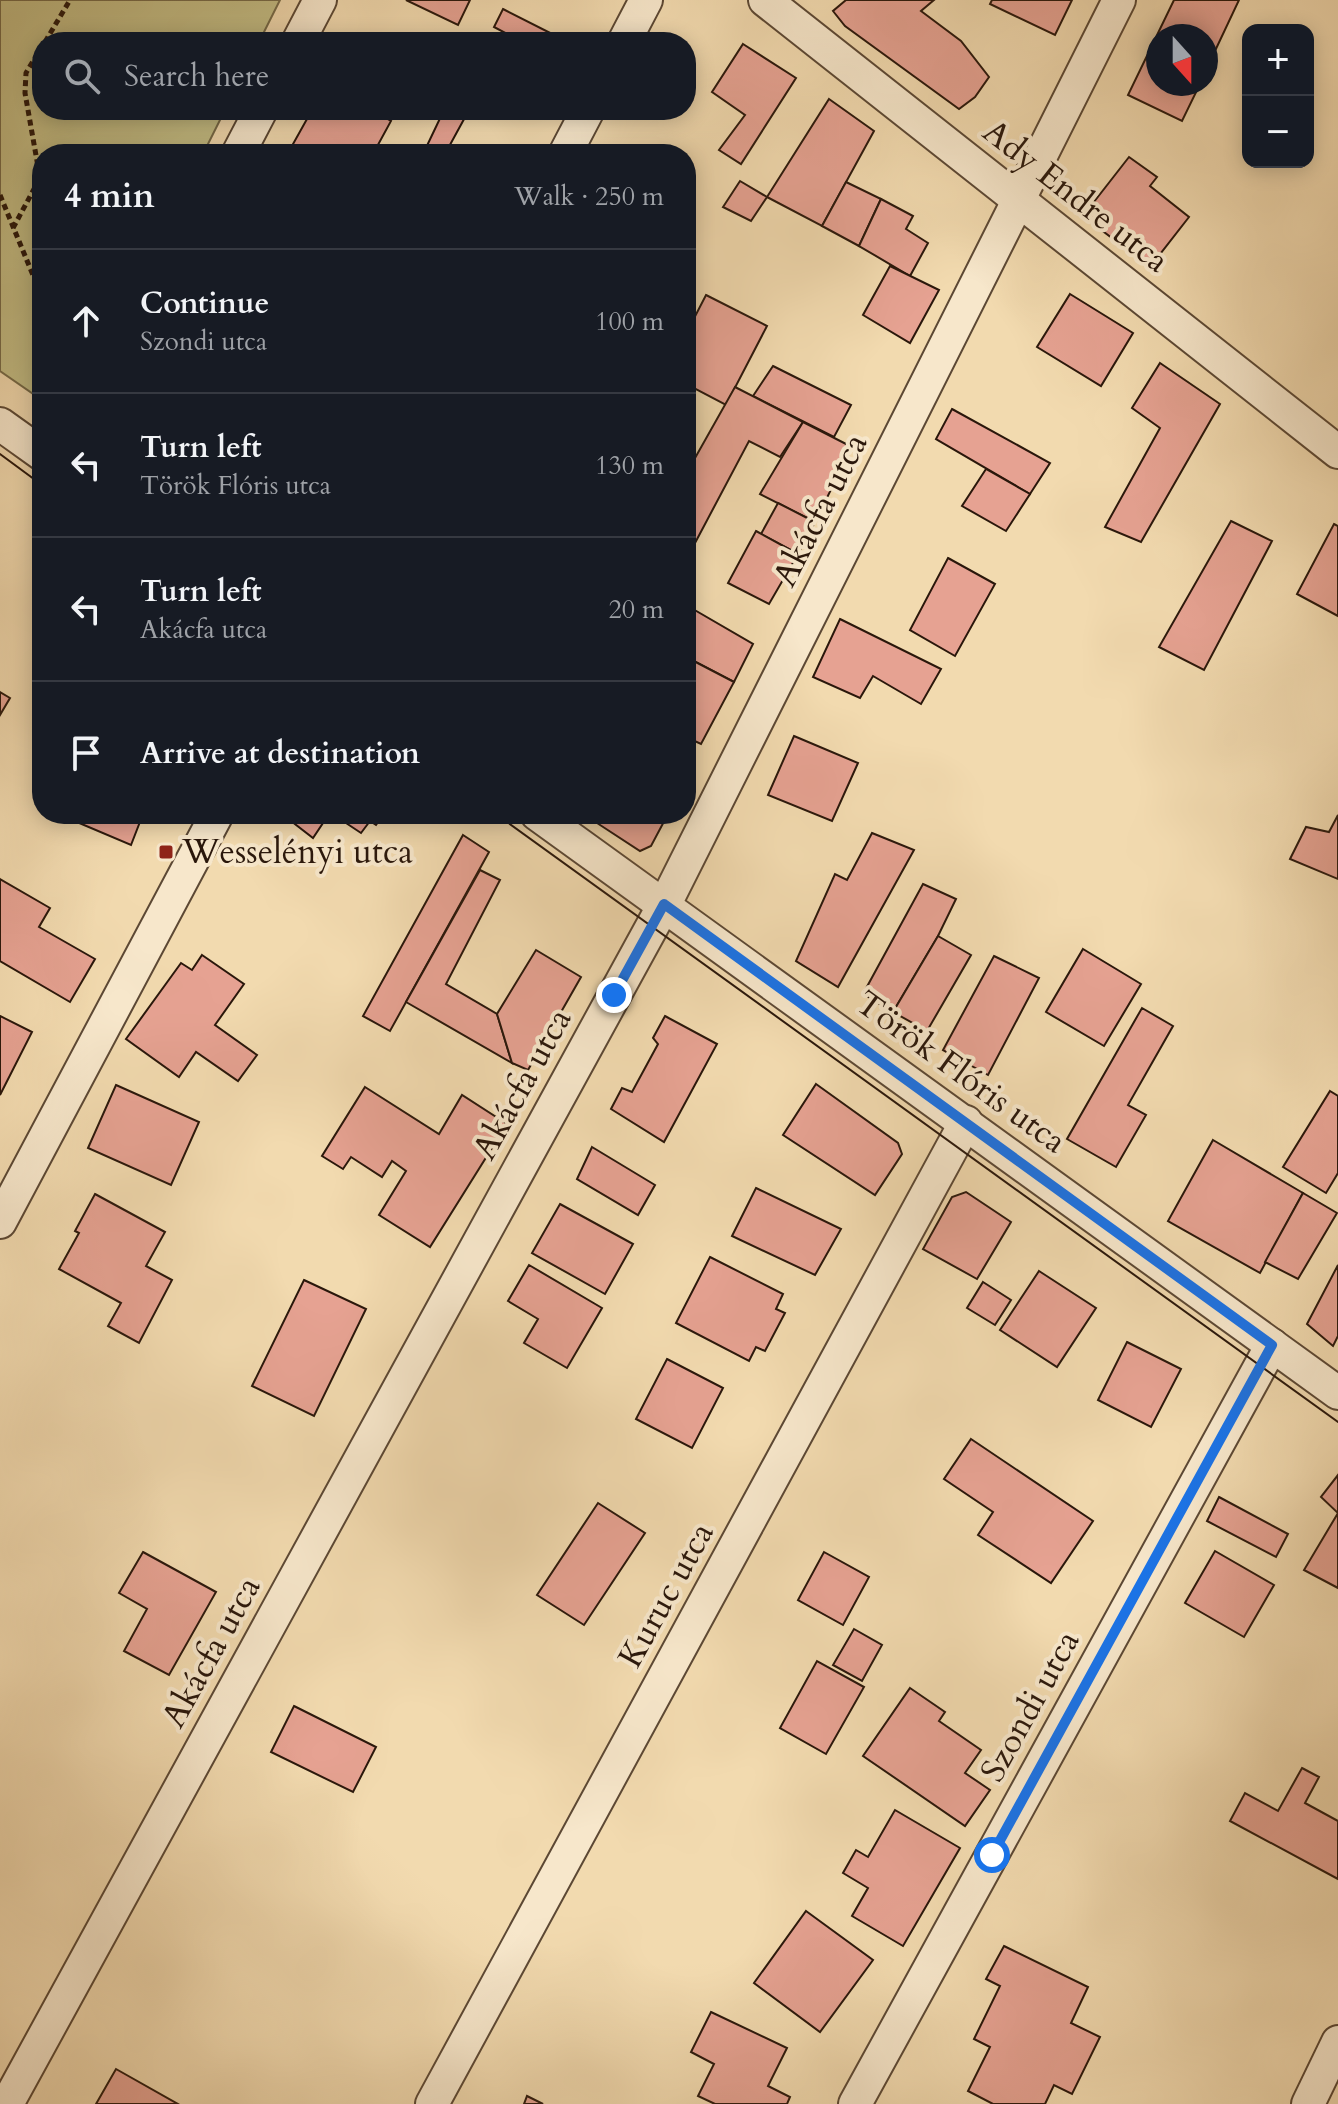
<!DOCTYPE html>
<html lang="en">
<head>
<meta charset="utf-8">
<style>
  body { margin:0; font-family:Cardo,serif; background:#20242c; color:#f1f3f6 }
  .controls { position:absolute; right:24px; top:24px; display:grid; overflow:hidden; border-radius:16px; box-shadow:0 4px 20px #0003 }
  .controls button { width:72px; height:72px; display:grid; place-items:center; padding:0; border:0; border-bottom:2px solid #363941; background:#171b24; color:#f1f3f6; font:40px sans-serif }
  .compass { position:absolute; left:1146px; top:24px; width:72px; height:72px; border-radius:50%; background:#171b24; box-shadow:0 4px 20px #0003; rotate:159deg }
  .stop { position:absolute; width:24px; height:24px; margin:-18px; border:6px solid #1a73e8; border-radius:50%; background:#fff }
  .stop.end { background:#1a73e8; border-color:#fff; box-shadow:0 2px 8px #0008 }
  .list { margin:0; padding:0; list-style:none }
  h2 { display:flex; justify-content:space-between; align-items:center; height:104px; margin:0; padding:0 32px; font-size:34px }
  h2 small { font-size:26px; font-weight:400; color:#9ea1a6 }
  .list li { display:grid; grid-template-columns:52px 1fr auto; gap:24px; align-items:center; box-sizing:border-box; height:144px; padding:0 32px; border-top:2px solid #363941 }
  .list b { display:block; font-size:30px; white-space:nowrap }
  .list p { margin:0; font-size:26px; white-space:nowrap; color:#9ea1a6 }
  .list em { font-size:26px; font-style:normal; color:#9ea1a6 }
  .icon { flex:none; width:44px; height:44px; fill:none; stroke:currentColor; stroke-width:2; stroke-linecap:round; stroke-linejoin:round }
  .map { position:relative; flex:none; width:1338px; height:2104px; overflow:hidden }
  .search { position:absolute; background:#171b24; box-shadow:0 4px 20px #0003; left:32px; top:32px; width:664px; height:88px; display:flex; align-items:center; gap:20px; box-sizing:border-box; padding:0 28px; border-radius:32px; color:#9ea1a6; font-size:30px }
  .panel { position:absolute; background:#171b24; box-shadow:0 4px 20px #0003; left:32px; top:144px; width:664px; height:680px; border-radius:32px }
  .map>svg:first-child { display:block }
  .green { fill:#c3bd85; stroke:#766a48; stroke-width:2 }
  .building { fill:#e6a292; stroke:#2a170b; stroke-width:2 }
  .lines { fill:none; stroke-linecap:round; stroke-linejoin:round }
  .street-casing { stroke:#5c4834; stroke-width:36 }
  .path { stroke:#2a170b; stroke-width:5; stroke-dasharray:6 4; stroke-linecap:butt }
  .street { stroke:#f7e7cb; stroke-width:32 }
  .tram { stroke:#2a170b; stroke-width:2 }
  .route { stroke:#1a73e8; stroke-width:10 }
  .poi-dot { fill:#8f2418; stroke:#f7e7cb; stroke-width:3 }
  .labels { text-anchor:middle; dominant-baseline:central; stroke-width:8; stroke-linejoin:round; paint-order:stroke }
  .street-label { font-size:34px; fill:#2a170b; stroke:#f7e7cb }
  .poi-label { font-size:34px; fill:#2a170b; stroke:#f7e7cb; text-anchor:start }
</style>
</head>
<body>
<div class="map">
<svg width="1338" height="2104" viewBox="0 0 1338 2104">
  <rect width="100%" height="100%" fill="#f2daaf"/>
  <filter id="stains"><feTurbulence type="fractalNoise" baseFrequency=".0025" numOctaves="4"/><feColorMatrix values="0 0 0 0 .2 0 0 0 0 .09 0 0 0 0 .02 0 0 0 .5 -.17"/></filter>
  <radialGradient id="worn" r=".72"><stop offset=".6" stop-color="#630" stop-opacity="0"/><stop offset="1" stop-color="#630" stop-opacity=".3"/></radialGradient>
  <polygon class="green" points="0,0 280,0 259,42 42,42 42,110 225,110 203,154 42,154 42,400 0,371"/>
  <g class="building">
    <polygon points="406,0 470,0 458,25"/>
    <polygon points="846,0 934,0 921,11 961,41 989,77 975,97 959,109 845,26 833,11"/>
    <polygon points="992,0 1072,0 1055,35 990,4"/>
    <polygon points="1174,0 1239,0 1206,70 1206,36 1158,36 1158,84 1200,84 1182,121 1128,95"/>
    <polygon points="503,9 568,42 523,42 494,27"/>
    <polygon points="743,44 796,78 741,164 719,150 745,115 712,92"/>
    <polygon points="829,99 874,131 822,226 767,197"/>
    <polygon points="312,110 372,110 391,121 373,154 290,154 288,153"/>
    <polygon points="444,110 469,110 445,154 423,154"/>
    <polygon points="1129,157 1157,177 1150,186 1189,217 1150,267 1083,216"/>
    <polygon points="740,181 767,197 751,221 723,207"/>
    <polygon points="846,182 881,199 859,246 822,226"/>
    <polygon points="881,199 913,216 906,229 928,243 910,276 859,246"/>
    <polygon points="890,266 939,290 910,343 863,315"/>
    <polygon points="1070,294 1133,333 1101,386 1037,347"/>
    <polygon points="706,295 767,326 726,405 686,384 686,342 693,330 689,328"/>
    <polygon points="1160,363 1220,404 1141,542 1105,527 1160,428 1132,408"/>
    <polygon points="773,366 851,405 834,437 753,396"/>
    <polygon points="735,387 803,422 780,457 749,441 686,560 686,474"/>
    <polygon points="952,409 1050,463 1030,494 936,439"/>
    <polygon points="803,422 852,447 815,522 760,494"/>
    <polygon points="986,469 1030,494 1006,531 962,506"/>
    <polygon points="778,503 815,522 798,554 761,534"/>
    <polygon points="1231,521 1272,541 1204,670 1159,647"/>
    <polygon points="1334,524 1338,526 1338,616 1297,594"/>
    <polygon points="756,531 798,554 769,604 728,583"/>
    <polygon points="948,558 995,584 955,656 910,630"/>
    <polygon points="686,605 753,644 734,682 686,657"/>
    <polygon points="840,619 941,669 921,704 873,676 860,698 813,677"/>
    <polygon points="686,657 734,682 701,744 686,737"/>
    <polygon points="0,692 10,698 0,715"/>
    <polygon points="794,736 858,763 832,821 768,795"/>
    <polygon points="58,814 143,814 131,845"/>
    <polygon points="282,814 329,814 313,838"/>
    <polygon points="384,814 376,825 370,821 361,833 334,815"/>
    <polygon points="601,814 668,814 651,846 640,851 597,823"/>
    <polygon points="1338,815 1338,879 1290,859 1306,827 1329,832"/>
    <polygon points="872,833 914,850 838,987 796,961 835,874 847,880"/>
    <polygon points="463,835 489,852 390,1031 363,1016"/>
    <polygon points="480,870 500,880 446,984 497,1014 512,1063 406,1002"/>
    <polygon points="0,879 50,908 39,927 95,959 70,1002 0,961"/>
    <polygon points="923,884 956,899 938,936 893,1012 863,994"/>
    <polygon points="938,936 971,955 927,1031 893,1012"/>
    <polygon points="1083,949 1141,984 1104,1046 1046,1012"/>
    <polygon points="536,950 581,977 528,1070 512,1063 497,1014"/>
    <polygon points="202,955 244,984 215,1025 257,1055 238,1081 196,1052 179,1077 126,1039 181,963 192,970"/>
    <polygon points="994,956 1039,978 988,1075 943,1050"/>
    <polygon points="1142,1008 1173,1026 1128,1105 1146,1115 1116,1167 1067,1139"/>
    <polygon points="0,1016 32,1032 0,1095"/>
    <polygon points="665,1016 717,1044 664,1142 611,1109 622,1088 632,1092 658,1044 653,1038"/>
    <polygon points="816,1084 898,1143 902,1154 875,1195 783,1135"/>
    <polygon points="116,1085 199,1122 171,1185 88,1148"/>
    <polygon points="365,1087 439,1134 462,1095 507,1124 430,1247 379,1215 406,1171 392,1161 382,1177 351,1157 343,1169 322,1156"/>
    <polygon points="1330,1091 1338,1096 1338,1173 1326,1193 1283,1167"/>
    <polygon points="1213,1140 1303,1193 1260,1273 1168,1221"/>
    <polygon points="592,1147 655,1185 638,1215 577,1179"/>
    <polygon points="756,1188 841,1229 815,1275 732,1236"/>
    <polygon points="966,1192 1011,1222 977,1279 923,1249 952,1197"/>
    <polygon points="1303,1193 1337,1213 1298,1279 1265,1262"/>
    <polygon points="95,1194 165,1232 146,1266 172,1280 139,1343 108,1326 121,1303 59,1269 79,1233 75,1231"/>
    <polygon points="560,1204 633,1244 605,1294 532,1253"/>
    <polygon points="710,1257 783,1294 776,1309 785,1313 765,1351 756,1347 749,1361 676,1323"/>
    <polygon points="529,1265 602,1308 567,1368 524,1343 538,1319 508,1301"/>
    <polygon points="1338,1265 1338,1336 1333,1346 1307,1324"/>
    <polygon points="1039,1271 1096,1308 1057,1367 1000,1330"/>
    <polygon points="304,1280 366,1309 314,1416 252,1386"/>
    <polygon points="983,1282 1011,1300 995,1325 967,1308"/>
    <polygon points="1127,1342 1181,1369 1151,1427 1098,1400"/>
    <polygon points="667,1359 723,1388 692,1448 636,1419"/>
    <polygon points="971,1439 1093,1521 1051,1583 978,1535 993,1512 944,1479"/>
    <polygon points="1338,1475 1338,1588 1304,1570 1338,1513 1321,1497"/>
    <polygon points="1219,1497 1288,1534 1276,1557 1207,1521"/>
    <polygon points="598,1503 645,1533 584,1625 537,1595"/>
    <polygon points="1215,1551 1274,1585 1244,1637 1185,1603"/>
    <polygon points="143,1552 216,1592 169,1675 124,1651 147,1609 119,1593"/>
    <polygon points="824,1552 869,1577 843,1625 798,1600"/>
    <polygon points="854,1629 882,1645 862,1681 833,1665"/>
    <polygon points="817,1661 864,1687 826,1754 780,1728"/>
    <polygon points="910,1688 945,1712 939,1721 981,1750 965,1773 990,1790 965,1826 863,1756"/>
    <polygon points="294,1706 376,1747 353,1792 271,1752"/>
    <polygon points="1302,1768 1319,1777 1305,1803 1338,1821 1338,1879 1230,1821 1245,1793 1278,1811"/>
    <polygon points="895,1810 960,1848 903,1946 852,1916 868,1888 843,1873 856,1850 868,1857"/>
    <polygon points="806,1911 873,1960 820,2032 754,1983"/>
    <polygon points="1004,1946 1088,1987 1071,2023 1100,2037 1072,2094 1054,2085 1045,2104 993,2104 968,2091 990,2047 974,2039 1000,1986 986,1979"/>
    <polygon points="711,2012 787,2048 768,2086 790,2097 787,2104 715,2104 698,2096 714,2064 691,2052"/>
    <polygon points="116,2069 178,2104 96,2104"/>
    <polygon points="527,2096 543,2104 524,2104"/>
  </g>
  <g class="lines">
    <defs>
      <g id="street">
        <polyline points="765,0 1338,452"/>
        <polyline points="298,42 320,0"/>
        <polyline points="624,42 646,0"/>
        <polyline points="238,154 261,110"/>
        <polyline points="565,154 588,110"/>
        <polyline points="0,424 42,454"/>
        <polyline points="537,814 1338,1393"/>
        <polyline points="0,1222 217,814"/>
        <polyline points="7,2104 671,892 1119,0"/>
        <polyline points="432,2104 966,1122"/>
        <polyline points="855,2104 1272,1345"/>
        <polyline points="1308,2104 1338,2042"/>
      </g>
    </defs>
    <use href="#street" class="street-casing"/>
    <g class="path">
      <polyline points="45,42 70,0"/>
      <polyline points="0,195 42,297"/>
      <polyline points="13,228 40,178 25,93 26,73 42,46"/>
    </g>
    <use href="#street" class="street"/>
    <g class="tram">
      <polyline points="0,454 42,485"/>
      <polyline points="496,814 1338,1422"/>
    </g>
  </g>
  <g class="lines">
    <polyline class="route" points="614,995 664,904 1272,1345 992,1855"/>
  </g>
  <rect class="poi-dot" x="158" y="844" width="16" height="16" rx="4"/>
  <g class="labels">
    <g class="street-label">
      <text transform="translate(1076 196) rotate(38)">Ady Endre utca</text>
      <text transform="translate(820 510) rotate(-63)">Akácfa utca</text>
      <text transform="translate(961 1072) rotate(36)">Török Flóris utca</text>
      <text transform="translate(522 1084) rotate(-61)">Akácfa utca</text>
      <text transform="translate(666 1595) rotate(-61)">Kuruc utca</text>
      <text transform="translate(211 1652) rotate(-61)">Akácfa utca</text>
      <text transform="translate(1030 1706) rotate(-61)">Szondi utca</text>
    </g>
    <g class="poi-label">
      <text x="182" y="852">Wesselényi utca</text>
    </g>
  </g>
  <rect width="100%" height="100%" filter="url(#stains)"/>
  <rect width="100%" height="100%" fill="url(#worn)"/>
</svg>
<div class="controls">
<button>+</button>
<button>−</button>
</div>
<svg class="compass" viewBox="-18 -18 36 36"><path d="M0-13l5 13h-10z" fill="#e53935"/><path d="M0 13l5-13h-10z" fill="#9ea1a6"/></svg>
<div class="stop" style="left:992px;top:1855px"></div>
<div class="stop end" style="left:614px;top:995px"></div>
<div class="search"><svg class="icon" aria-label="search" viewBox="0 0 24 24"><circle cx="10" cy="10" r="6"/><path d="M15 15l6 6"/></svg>Search here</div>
<section class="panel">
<h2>4 min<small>Walk · 250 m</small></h2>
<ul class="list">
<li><svg class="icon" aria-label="ahead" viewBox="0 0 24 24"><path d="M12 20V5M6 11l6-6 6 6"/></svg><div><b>Continue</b><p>Szondi utca</p></div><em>100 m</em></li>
<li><svg class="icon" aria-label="left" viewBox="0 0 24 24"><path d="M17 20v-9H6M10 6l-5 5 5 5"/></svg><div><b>Turn left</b><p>Török Flóris utca</p></div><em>130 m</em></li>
<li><svg class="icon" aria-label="left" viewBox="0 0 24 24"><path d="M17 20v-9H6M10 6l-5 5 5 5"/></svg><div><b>Turn left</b><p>Akácfa utca</p></div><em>20 m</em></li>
<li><svg class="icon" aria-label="arrive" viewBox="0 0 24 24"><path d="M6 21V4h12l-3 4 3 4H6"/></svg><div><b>Arrive at destination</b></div></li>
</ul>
</section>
</div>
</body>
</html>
